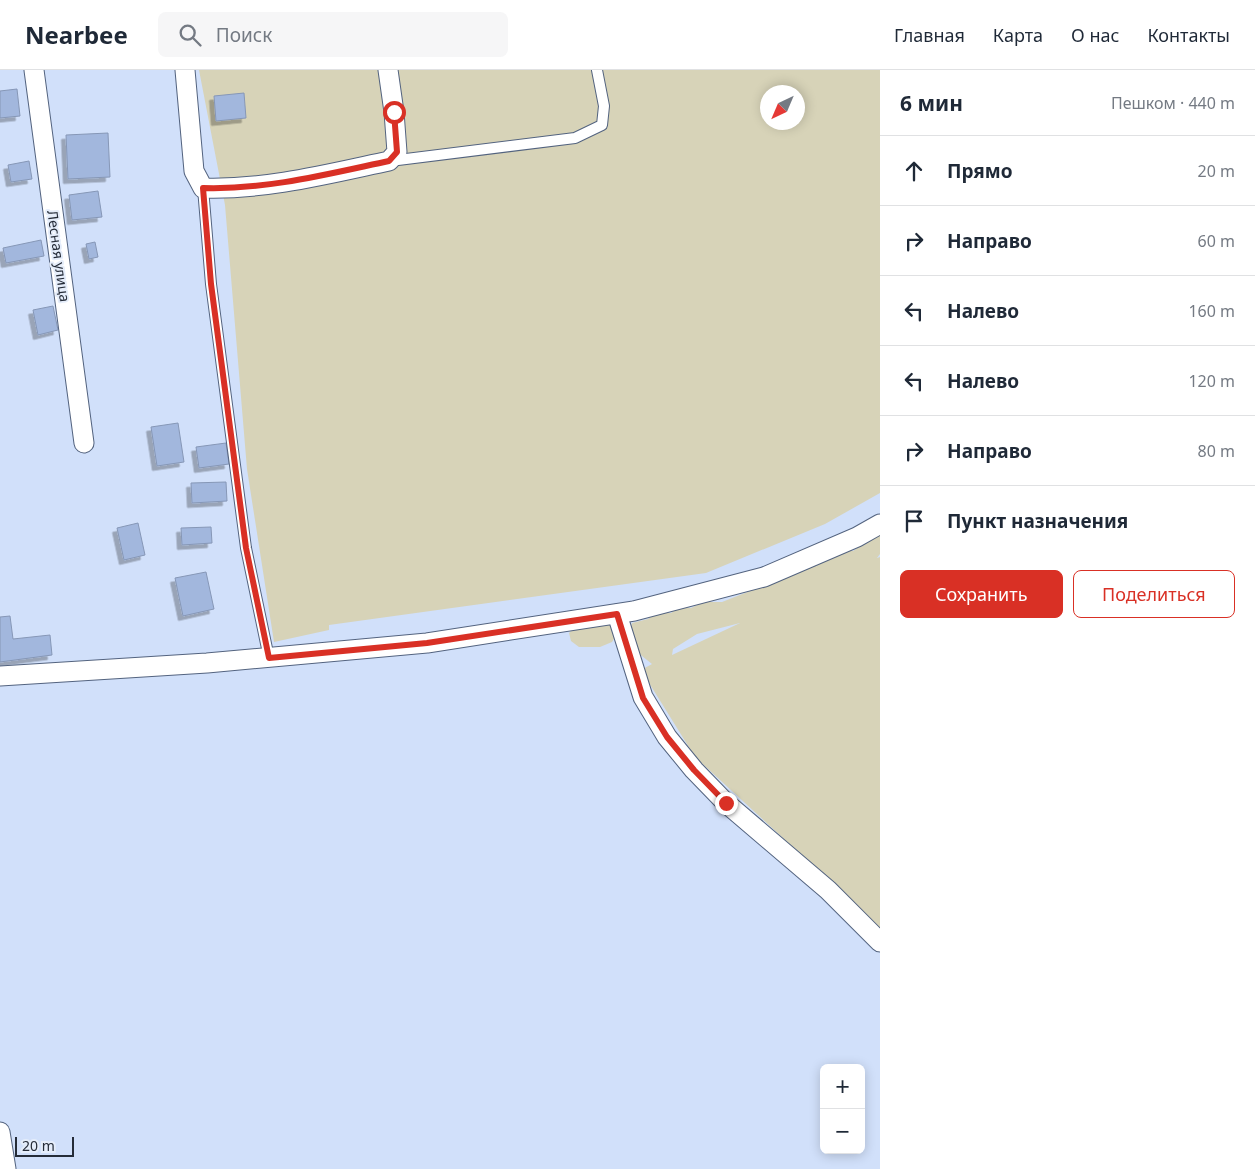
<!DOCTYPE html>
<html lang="ru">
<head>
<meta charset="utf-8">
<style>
  body { margin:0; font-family:"Noto Sans",sans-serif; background:#f6f6f7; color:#1f2937 }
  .controls { position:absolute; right:15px; bottom:15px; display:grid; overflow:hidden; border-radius:8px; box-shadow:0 2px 12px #0003 }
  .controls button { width:45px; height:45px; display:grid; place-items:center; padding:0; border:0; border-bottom:1px solid #e0e1e3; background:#fff; color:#1f2937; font:25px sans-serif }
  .compass { position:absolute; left:760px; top:15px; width:45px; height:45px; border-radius:50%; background:#fff; box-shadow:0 2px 12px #0003; rotate:224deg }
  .scale { position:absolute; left:15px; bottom:12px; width:59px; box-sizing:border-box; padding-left:5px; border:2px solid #252c38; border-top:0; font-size:14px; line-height:18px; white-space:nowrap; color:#252c38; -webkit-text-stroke:4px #e5edfa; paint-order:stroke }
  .stop { position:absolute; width:15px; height:15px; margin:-11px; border:4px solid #d93025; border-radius:50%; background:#fff }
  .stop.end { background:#d93025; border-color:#fff; box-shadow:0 1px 5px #0008 }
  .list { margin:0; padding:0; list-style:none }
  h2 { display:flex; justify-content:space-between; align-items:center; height:65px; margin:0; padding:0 20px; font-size:21px }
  h2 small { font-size:16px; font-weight:400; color:#747a83 }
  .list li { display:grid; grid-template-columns:32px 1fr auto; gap:15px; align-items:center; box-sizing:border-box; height:70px; padding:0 20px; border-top:1px solid #e0e1e3 }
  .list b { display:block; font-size:19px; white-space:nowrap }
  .list em { font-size:16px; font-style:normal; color:#747a83 }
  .actions { display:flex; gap:10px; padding:15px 20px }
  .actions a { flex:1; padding:11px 0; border:1px solid #d93025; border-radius:8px; text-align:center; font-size:18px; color:#d93025 }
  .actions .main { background:#d93025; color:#fff }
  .icon { flex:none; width:28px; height:28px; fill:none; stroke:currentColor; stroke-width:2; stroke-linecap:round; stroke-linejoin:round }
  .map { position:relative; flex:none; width:880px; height:1099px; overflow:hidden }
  header { display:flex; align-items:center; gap:30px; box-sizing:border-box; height:70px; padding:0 25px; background:#fff; border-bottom:1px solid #e0e1e3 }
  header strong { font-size:24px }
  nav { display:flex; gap:28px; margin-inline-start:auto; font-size:18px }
  .search { width:350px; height:45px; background:#f6f6f7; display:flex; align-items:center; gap:12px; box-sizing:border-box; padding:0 18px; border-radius:8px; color:#747a83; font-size:19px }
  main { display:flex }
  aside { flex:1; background:#fff }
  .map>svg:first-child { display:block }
  .green { fill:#d7d3b8; fill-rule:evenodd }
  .building { fill:#a2b7dd; stroke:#8697b6; filter:url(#shadow) }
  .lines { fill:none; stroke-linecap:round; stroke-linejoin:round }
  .lane-casing { stroke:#53637f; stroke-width:12 }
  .street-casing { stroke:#53637f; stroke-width:21 }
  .lane { stroke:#fff; stroke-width:10 }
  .street { stroke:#fff; stroke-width:19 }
  .route { stroke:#d93025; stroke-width:6 }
  .labels { text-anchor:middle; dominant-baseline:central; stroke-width:4; stroke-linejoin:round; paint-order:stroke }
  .street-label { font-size:14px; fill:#252c38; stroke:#e5edfa }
</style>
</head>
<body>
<header>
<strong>Nearbee</strong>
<div class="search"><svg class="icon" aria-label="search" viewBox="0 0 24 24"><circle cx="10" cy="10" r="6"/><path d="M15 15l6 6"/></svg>Поиск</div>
<nav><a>Главная</a><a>Карта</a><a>О нас</a><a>Контакты</a></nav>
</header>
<main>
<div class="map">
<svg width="880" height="1099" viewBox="0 0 880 1099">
  <defs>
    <filter id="shadow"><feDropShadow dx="-4.5" dy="4.5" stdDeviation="0" flood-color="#0004"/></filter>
  </defs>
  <rect width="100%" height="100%" fill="#d1e0fa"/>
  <g class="green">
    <path d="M199,0H880V423L825,454L706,503L329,555V560L274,572L247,399L225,135ZM768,22H798V52H768Z"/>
    <path d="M880,465V484L877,488L880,487V869L834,815L695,687L641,600L652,594L637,582L629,562L632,553L648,549L656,543H671L679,537L691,538L703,532H722L793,504L838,480L853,481C862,475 870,466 880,465ZM740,553L672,585L673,579L697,564Z"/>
    <polygon points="606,551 615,557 618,562 612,572 600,577 579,577 571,571 569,563 575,557"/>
  </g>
  <g class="building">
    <polygon points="17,19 20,46 0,48 0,21"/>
    <polygon points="244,23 246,48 216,51 214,26"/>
    <polygon points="108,63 110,107 68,109 66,65"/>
    <polygon points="29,91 32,109 11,112 8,95"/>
    <polygon points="98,121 102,147 72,150 69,125"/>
    <polygon points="41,170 44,186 6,193 3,178"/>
    <polygon points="95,172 98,187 89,189 86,174"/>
    <polygon points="53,236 58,260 38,265 33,240"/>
    <polygon points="178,353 184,392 157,396 151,357"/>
    <polygon points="226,373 229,394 199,398 196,377"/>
    <polygon points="226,412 227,431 192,433 191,413"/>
    <polygon points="138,453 145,485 124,490 117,458"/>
    <polygon points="211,457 212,473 182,475 181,458"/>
    <polygon points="206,502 214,539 183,546 175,508"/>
    <polygon points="10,546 13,569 50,565 52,585 0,592 0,547"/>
  </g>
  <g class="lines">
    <defs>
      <g id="lane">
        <polyline points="390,91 575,68 602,55 604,36 597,0"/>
        <polyline points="203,118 211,214 246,478 269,588"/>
      </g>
      <g id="street">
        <polyline points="34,0 84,373"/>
        <path d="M185,0L194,101L203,118C266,120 328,104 389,91L397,82L394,42L388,0"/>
        <polyline points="617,544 643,627 667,667 694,700 726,733 828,820 880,872"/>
        <polyline points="0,606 207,593 427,573 634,541 764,507 857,467 880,454"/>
        <polyline points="0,1062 6,1099"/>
      </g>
    </defs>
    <use href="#lane" class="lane-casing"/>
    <use href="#street" class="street-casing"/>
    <use href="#lane" class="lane"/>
    <use href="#street" class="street"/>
  </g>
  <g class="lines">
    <path class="route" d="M394,42L397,82L389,91C328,104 266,120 203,118L211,214L246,478L269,588L427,573L617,544L643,628L667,667L694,700L726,733"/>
  </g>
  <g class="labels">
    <g class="street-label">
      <text transform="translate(59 186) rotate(82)">Лесная улица</text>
    </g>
  </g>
</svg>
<div class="controls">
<button>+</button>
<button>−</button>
</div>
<svg class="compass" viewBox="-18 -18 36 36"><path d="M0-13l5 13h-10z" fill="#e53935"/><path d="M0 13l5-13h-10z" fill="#747a83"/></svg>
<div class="scale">20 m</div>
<div class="stop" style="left:394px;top:42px"></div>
<div class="stop end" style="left:726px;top:733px"></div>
</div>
<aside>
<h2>6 мин<small>Пешком · 440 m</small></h2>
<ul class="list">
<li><svg class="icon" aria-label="ahead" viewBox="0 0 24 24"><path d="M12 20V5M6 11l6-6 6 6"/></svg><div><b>Прямо</b></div><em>20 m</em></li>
<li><svg class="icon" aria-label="right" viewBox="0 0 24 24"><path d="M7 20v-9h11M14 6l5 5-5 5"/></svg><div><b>Направо</b></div><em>60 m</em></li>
<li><svg class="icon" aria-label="left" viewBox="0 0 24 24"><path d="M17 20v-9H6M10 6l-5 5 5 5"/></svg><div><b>Налево</b></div><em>160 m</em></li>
<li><svg class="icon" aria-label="left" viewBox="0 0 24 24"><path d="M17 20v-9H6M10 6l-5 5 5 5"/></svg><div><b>Налево</b></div><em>120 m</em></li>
<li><svg class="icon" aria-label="right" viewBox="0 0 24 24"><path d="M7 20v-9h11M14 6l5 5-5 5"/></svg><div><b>Направо</b></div><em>80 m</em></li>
<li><svg class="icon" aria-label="arrive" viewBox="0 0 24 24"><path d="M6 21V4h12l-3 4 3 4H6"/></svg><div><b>Пункт назначения</b></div></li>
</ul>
<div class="actions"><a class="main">Сохранить</a><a>Поделиться</a></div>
</aside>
</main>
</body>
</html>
